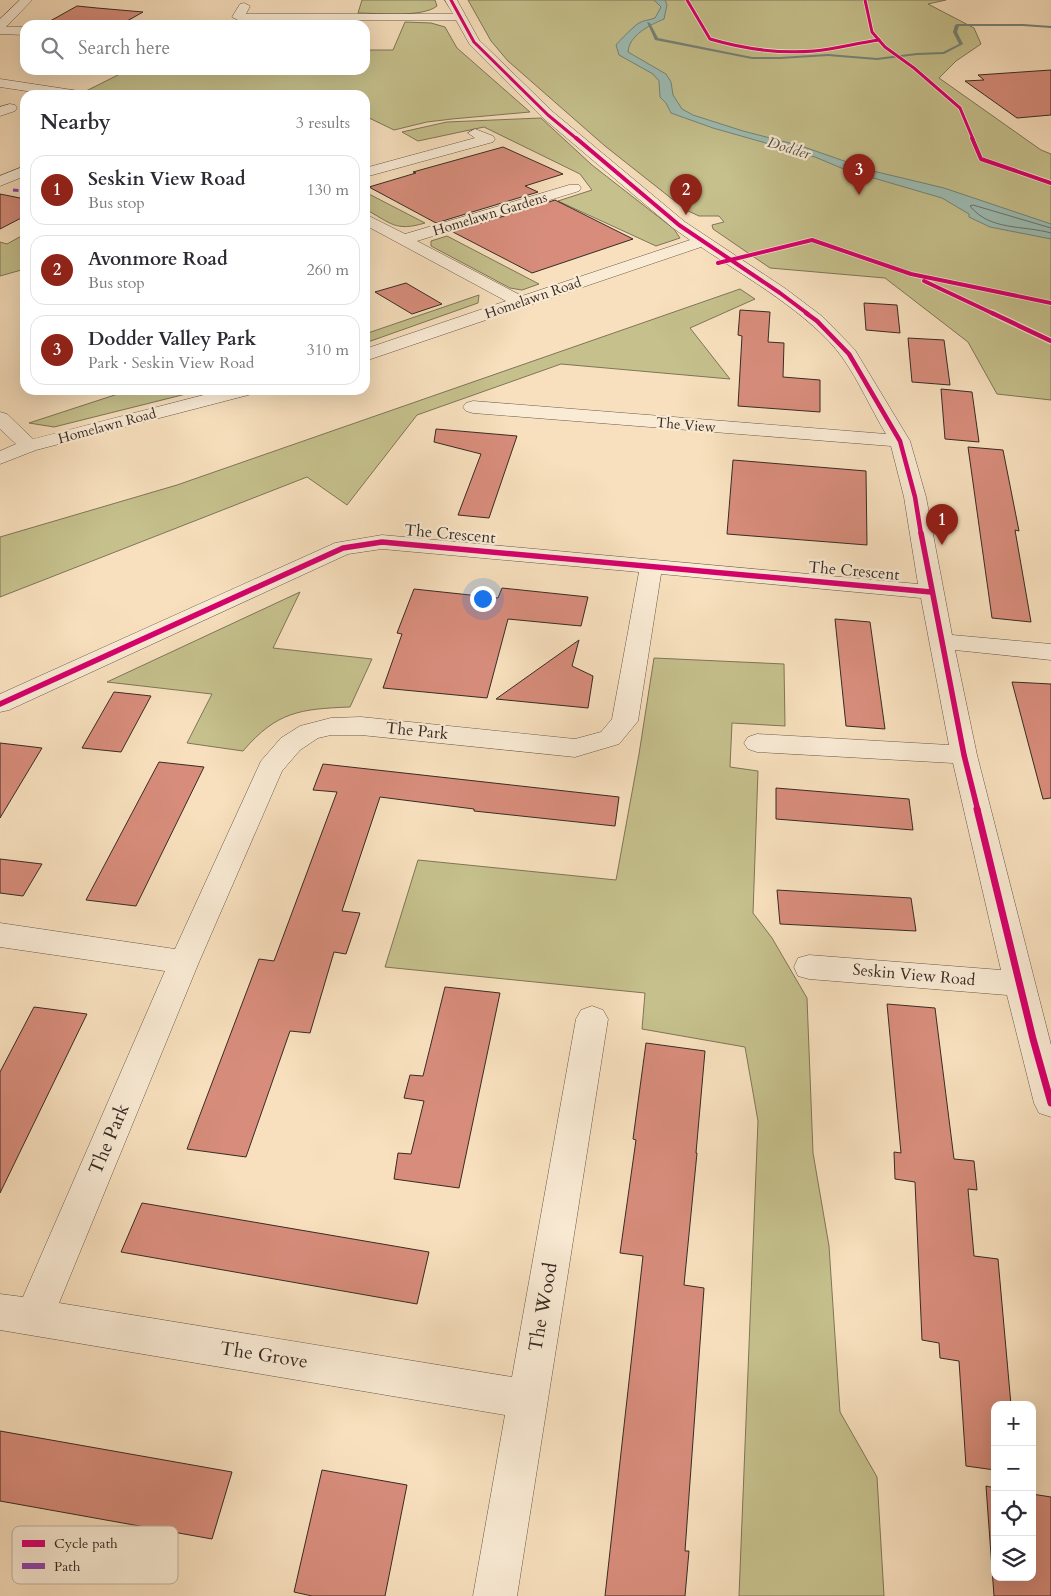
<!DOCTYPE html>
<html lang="en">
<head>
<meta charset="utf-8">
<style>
  body { margin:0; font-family:Cardo,serif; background:#f2f2f3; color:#2b2b33 }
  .controls { position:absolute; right:15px; bottom:15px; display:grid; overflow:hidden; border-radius:10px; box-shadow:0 5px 20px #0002 }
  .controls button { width:45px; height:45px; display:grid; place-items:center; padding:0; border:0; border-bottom:1px solid #e1e1e2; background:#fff; color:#2b2b33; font:25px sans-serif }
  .you { position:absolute; left:482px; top:598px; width:18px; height:18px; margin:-12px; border:4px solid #fff; border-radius:50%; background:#1a73e8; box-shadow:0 0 0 8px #1a73e833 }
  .badge { display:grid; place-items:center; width:32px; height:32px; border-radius:50%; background:#8f2418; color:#fff; font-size:16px; font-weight:700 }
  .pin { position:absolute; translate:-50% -41px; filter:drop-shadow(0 1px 2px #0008) }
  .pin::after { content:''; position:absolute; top:26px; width:18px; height:15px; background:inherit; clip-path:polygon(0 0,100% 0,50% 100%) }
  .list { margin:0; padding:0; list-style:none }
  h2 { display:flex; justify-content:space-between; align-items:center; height:65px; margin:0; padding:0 20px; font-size:21px }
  h2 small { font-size:16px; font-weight:400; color:#7c7c81 }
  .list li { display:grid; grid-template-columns:32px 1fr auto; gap:15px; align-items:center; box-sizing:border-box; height:70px; margin:0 10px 10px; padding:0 10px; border:1px solid #e1e1e2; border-radius:15px }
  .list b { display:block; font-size:19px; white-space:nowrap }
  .list p { margin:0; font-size:16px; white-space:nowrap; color:#7c7c81 }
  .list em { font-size:16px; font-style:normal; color:#7c7c81 }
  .icon { flex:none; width:28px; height:28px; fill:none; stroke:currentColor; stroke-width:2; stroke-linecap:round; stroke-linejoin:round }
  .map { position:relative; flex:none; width:1051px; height:1596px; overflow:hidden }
  .search { position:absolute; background:#fff; box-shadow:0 5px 20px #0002; left:20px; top:20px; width:350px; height:55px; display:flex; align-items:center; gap:12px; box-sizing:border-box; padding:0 18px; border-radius:15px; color:#7c7c81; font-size:19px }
  .panel { position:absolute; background:#fff; box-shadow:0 5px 20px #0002; left:20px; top:90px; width:350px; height:305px; border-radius:15px }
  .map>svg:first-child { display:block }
  .green { fill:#c5c08c; stroke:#7e7658 }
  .water { fill:#9dbdb4; stroke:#74837a }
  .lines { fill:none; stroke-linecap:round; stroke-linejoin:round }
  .shore { stroke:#6a746c; stroke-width:1 }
  .stream { fill:#74837a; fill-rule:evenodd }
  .building { fill:#d88d7c; stroke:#372b24 }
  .minor-casing { stroke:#67584a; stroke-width:1 }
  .minor { fill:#faebd5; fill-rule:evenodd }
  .quiet { stroke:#8e44ad; stroke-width:3; stroke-dasharray:5.5 3; stroke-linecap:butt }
  .cycleway-far4-casing { stroke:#faebd5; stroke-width:4.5 }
  .cycleway-far3-casing { stroke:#faebd5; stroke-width:5.5 }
  .cycleway-far2-casing { stroke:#faebd5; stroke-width:7 }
  .cycleway-far1-casing { stroke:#faebd5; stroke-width:8 }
  .cycleway-casing { stroke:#faebd5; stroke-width:10 }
  .cycleway-far4 { stroke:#d6006c; stroke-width:3 }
  .cycleway-far3 { stroke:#d6006c; stroke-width:4 }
  .cycleway-far2 { stroke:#d6006c; stroke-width:4.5 }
  .cycleway-far1 { stroke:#d6006c; stroke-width:5.5 }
  .cycleway { stroke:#d6006c; stroke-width:7 }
  .labels { text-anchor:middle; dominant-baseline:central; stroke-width:4.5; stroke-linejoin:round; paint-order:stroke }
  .far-street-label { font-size:14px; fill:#372b24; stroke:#faebd5 }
  .far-water-label { font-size:15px; font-style:italic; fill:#505048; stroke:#faebd5 }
  .street-label { font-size:16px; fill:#372b24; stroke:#faebd5 }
  .near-street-label { font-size:19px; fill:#372b24; stroke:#faebd5 }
  .key { fill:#faebd5; stroke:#c0b1a0; stroke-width:1 }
  .key-label { font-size:14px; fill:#372b24 }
</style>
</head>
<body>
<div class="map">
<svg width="1051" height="1596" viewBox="0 0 1051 1596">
  <rect width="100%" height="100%" fill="#f8e0be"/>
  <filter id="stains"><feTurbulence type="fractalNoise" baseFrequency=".004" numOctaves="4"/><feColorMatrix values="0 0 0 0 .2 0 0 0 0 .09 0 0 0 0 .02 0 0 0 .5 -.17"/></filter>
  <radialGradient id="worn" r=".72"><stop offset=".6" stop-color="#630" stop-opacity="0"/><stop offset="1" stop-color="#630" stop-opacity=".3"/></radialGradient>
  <g class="green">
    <path d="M362,0H435L437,6C422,18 378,13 358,13Z"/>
    <polygon points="468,0 946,0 928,4 974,28 981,44 956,61 939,78 1041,150 1051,154 1051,400 997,394 968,342 885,278 770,268 713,229 712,225 724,222 719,216 699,216 686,210 605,146 508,61 491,41"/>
    <polygon points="405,22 431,23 445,27 457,48 530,112 452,119 427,122 394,130 365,116 365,95 316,95 287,91 263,95 112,95 86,91 128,70 365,70 365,50 393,50"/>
    <polygon points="541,118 592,165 674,229 680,238 656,246 558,201 592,190 580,174 484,127 418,141 402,132 447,122"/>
    <path d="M365,192L425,223C395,232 391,223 365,209Z"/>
    <polygon points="25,234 25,269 0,276 0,242 7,244"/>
    <polygon points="447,236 539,284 522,290 510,288 431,246 431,241"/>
    <polygon points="740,289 755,299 690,328 730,379 561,364 417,415 347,505 307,477 0,597 0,537 177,485"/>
    <polygon points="479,295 478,303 365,343 365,334"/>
    <polygon points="130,390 202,390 54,427 29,423"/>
    <path d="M300,592L273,648L372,659L350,707C301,709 277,711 243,751L187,743L212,694L107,682Z"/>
    <polygon points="654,658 784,664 785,726 732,723 730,767 758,771 753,913 772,938 807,998 813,1153 829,1246 840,1412 877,1477 884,1596 739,1596 758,1121 745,1047 642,1029 645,993 385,967 418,860 616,880 639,754"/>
  </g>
  <path class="water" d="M654,0H665L667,5L664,19C650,25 629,35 628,52L666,74L671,82L673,95L682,109L693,115L743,131L801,146L873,171L944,188L1051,224V239L990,227L969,217V214L942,198L846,170L815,157L713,128L671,113L666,103L660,97L659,81L653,74L619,55L616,45C619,41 635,25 639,23C644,20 650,20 655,18L661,7Z"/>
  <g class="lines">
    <path class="shore" d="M1051,228L973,205L970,206C990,231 1023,225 1051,233"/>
    <polygon class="stream" points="647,22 650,23 658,38 752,57 780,57 828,54 877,58 917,53 943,52 959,44 953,32 955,25 957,24 1023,24 1051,26 1051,28 1023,26 959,26 957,32 963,44 944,54 917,55 877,60 828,56 780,59 752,59 655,40"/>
  </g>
  <g class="building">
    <polygon points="77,6 97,8 143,12 120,25 43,25"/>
    <polygon points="1051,70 1051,115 1017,118 965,81 984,80 978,75"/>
    <polygon points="503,147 563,174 525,186 538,192 436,223 369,187 416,173 413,172"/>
    <polygon points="0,194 25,199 25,216 0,229"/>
    <polygon points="555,200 633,239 532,273 453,232"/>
    <polygon points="406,283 442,304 412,314 375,292"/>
    <polygon points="864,303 897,305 900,333 866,330"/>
    <polygon points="740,310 770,312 768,342 784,343 783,377 820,380 820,412 738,406 742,336 738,335"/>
    <polygon points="908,338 944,340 950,385 912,382"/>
    <polygon points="941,389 972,392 979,442 945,439"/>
    <polygon points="436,429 517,436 489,518 458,515 481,454 434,442"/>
    <polygon points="968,447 1003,450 1019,531 1015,530 1031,622 992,618"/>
    <polygon points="733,460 866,471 867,545 727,534"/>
    <polygon points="502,588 588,597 581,626 508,619 487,698 383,688 402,634 397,633 414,589 498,598"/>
    <polygon points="835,619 870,622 885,729 846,726"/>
    <polygon points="579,640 572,666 593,676 588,708 496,699"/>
    <polygon points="1012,682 1051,684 1051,798 1043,799"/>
    <polygon points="114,692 151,696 121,752 82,748"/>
    <polygon points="0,743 42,748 0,818"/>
    <polygon points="159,762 204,767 136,906 86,900"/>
    <polygon points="323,764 619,797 615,826 474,811 474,809 380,797 342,911 360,913 346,954 334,952 310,1033 290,1031 246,1157 187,1149 259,959 274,961 337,792 313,790"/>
    <polygon points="776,788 909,799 913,830 776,819"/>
    <polygon points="0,859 42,864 23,896 0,893"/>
    <polygon points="777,890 911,898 916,931 780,924"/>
    <polygon points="445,987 500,993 459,1188 394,1179 398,1153 411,1154 424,1101 404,1098 410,1075 423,1076"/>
    <polygon points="887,1004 935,1008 954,1159 974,1161 977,1190 968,1189 974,1256 998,1259 1011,1405 995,1405 995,1470 966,1466 959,1361 940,1358 939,1343 922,1340 915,1182 895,1179 894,1152 901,1153"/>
    <polygon points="34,1007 87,1014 0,1193 0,1072"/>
    <polygon points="646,1043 705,1051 696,1153 697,1153 684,1285 704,1288 685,1551 689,1551 685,1596 605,1596 643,1256 620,1253 636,1140 633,1139"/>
    <polygon points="142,1203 429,1252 417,1304 121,1252"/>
    <polygon points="0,1431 232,1472 212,1539 0,1501"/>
    <polygon points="322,1470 407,1485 385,1596 312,1596 294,1592"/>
    <polygon points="986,1486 995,1488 995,1577 1032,1577 1032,1494 1051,1497 1051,1596 994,1596"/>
  </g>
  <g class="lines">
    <defs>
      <g id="minor">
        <polygon points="20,0 32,0 6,27 25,27 25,35 0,34 0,19"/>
        <path d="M445,0H457L479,40L553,112L685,222L786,289L823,317L855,350L910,441L926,497L952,635L1051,644V660L955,650L977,755L1051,1045V1117L1039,1113L1034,1103L1007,995L809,979L798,976L794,967L798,958L809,955L1001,970L953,763L757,752L748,749L744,743L748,737L757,734L949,745L921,598L661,574L638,721L619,744L575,757L361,735H331L318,738L300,750L282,771L199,962L59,1303L512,1377L576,1019L581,1010L592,1006L603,1010L608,1019L517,1596H473L505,1415L0,1330V1294L23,1297L165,971L0,947V923L175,949L261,761L281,738L300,726L331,718L361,717L575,739L601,732L612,719L639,572L382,549L348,554L9,710L0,712V694L335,543L382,535L918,584L904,497L891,446L473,413L466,411L463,407L466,403L473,401L886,434C871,409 859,381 842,357C812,315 744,276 701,247L365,361V349L506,301L365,225V214L405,234L569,185H579L581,188L579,191L417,241L522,296L690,240L673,228L543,118L470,45L456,20H238L232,17L240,4L244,3L250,6L246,14H453Z"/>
        <polygon points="0,79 79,91 86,95 53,95 0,87"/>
        <polygon points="10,104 15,105 17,108 15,111 0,116 0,107"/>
        <polygon points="475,129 493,136 495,139 493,142 365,177 365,168 475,138 468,133"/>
        <polygon points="25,166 25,176 0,186 0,176"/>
        <polygon points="223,390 255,390 252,394 36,450 0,464 0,451 16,444 0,429 0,412 7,414 33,439"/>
      </g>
    </defs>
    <use href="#minor" class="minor-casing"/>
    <use href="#minor" class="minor"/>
    <polyline class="quiet" points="13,190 25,191"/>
    <defs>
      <g id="cycleway-far4">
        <polyline points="451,0 474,42 548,115 577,139"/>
        <path d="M687,0L710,39C744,49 778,54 814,51C836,49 857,43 879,40"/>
        <polyline points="865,0 872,32 885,47 914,68 960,108 973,139"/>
      </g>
      <g id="cycleway-far3">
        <polyline points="576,138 679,225 780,293 808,314"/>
        <polyline points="972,138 981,159 1051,183"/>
        <polyline points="718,263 812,240 911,274 1051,303"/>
        <polyline points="924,281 994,314"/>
      </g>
      <g id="cycleway-far2">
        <polyline points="806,313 817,321 849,354 900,441 915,497 921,534"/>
        <polyline points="992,313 1051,341"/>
      </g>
      <g id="cycleway-far1">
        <polyline points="921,533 964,755 978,811"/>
        <polyline points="0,704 343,548 382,542 931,592"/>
      </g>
      <polyline id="cycleway" points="977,809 1033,1039 1051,1103"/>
    </defs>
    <use href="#cycleway-far4" class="cycleway-far4-casing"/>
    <use href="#cycleway-far3" class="cycleway-far3-casing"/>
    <use href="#cycleway-far2" class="cycleway-far2-casing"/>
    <use href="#cycleway-far1" class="cycleway-far1-casing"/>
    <use href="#cycleway" class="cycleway-casing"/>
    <use href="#cycleway-far4" class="cycleway-far4"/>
    <use href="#cycleway-far3" class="cycleway-far3"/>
    <use href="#cycleway-far2" class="cycleway-far2"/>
    <use href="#cycleway-far1" class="cycleway-far1"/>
    <use href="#cycleway" class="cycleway"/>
  </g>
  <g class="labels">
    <g class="far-street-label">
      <text transform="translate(490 214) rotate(-17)">Homelawn Gardens</text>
      <text transform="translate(533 298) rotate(-19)">Homelawn Road</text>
      <text transform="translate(686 425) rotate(5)">The View</text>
      <text transform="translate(107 426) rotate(-15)">Homelawn Road</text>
    </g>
    <g class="far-water-label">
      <text transform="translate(789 148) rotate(17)">Dodder</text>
    </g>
    <g class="street-label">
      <text transform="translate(450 534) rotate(5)">The Crescent</text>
      <text transform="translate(854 571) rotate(5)">The Crescent</text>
      <text transform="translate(417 731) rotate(6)">The Park</text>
      <text transform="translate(914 975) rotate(5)">Seskin View Road</text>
    </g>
    <g class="near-street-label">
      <text transform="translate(109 1139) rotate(-67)">The Park</text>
      <text transform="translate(543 1307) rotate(-80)">The Wood</text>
      <text transform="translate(264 1355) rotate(9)">The Grove</text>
    </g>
  </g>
  <rect x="12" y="1526" width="166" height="58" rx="8" class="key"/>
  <rect x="22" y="1540" width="23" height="7" fill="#d6006c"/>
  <rect x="22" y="1563" width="23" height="6" fill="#8e44ad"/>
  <g class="key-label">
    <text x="54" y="1548">Cycle path</text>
    <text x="54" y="1571">Path</text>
  </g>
  <rect width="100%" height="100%" filter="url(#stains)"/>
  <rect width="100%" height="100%" fill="url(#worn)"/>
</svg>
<div class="controls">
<button>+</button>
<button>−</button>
<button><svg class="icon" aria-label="locate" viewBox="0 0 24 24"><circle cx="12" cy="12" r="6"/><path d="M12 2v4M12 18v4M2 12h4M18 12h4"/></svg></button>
<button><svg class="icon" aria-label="layers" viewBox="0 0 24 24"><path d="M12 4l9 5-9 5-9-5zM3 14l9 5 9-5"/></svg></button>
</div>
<div class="you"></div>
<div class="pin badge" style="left:942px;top:545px">1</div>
<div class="pin badge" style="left:686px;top:215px">2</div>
<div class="pin badge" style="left:859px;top:195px">3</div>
<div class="search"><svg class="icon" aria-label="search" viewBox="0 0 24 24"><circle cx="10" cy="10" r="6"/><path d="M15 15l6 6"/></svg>Search here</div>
<section class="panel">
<h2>Nearby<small>3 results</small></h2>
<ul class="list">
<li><span class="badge">1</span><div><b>Seskin View Road</b><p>Bus stop</p></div><em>130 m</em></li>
<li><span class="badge">2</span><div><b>Avonmore Road</b><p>Bus stop</p></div><em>260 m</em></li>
<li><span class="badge">3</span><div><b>Dodder Valley Park</b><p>Park · Seskin View Road</p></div><em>310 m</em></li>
</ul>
</section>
</div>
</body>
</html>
